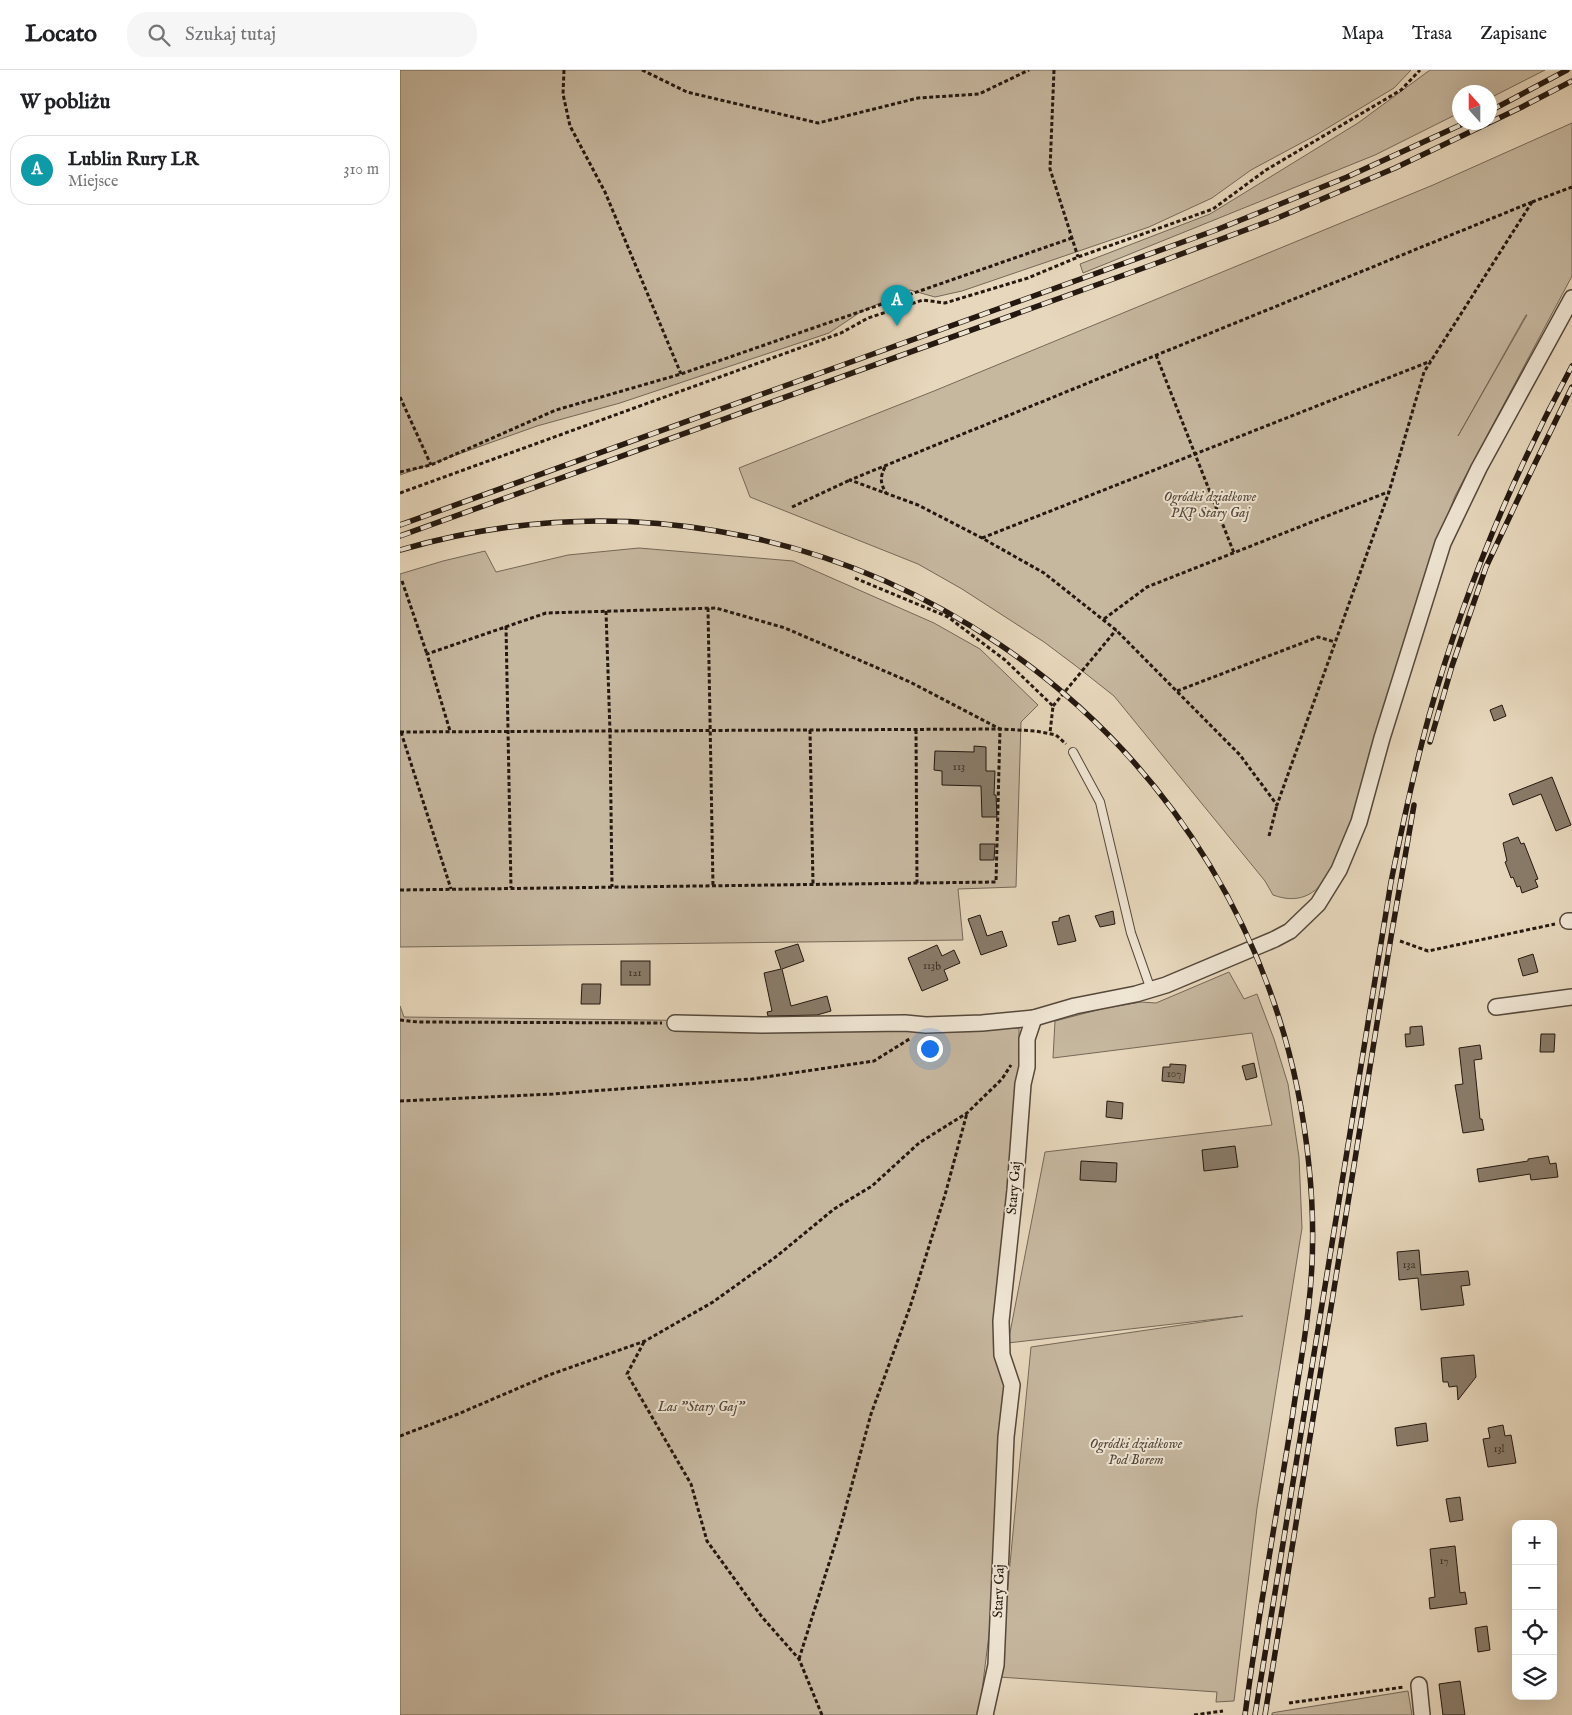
<!DOCTYPE html>
<html lang="pl">
<head>
<meta charset="utf-8">
<style>
  body { margin:0; font-family:"IM FELL English",serif; background:#f6f6f6; color:#202124 }
  .controls { position:absolute; right:15px; bottom:15px; display:grid; overflow:hidden; border-radius:10px; box-shadow:0 5px 20px #0002 }
  .controls button { width:45px; height:45px; display:grid; place-items:center; padding:0; border:0; border-bottom:1px solid #e0e0e0; background:#fff; color:#202124; font:25px sans-serif }
  .compass { position:absolute; left:1052px; top:15px; width:45px; height:45px; border-radius:50%; background:#fff; box-shadow:0 5px 20px #0002; rotate:339deg }
  .you { position:absolute; left:529px; top:978px; width:18px; height:18px; margin:-12px; border:4px solid #fff; border-radius:50%; background:#1a73e8; box-shadow:0 0 0 8px #1a73e833 }
  .badge { display:grid; place-items:center; width:32px; height:32px; border-radius:50%; background:#2563eb; color:#fff; font-size:16px; font-weight:700 }
  .pin { position:absolute; translate:-50% -41px; filter:drop-shadow(0 1px 2px #0008) }
  .pin::after { content:''; position:absolute; top:26px; width:18px; height:15px; background:inherit; clip-path:polygon(0 0,100% 0,50% 100%) }
  .list { margin:0; padding:0; list-style:none }
  h2 { display:flex; justify-content:space-between; align-items:center; height:65px; margin:0; padding:0 20px; font-size:21px }
  h2 small { font-size:16px; font-weight:400; color:#757577 }
  .list li { display:grid; grid-template-columns:32px 1fr auto; gap:15px; align-items:center; box-sizing:border-box; height:70px; margin:0 10px 10px; padding:0 10px; border:1px solid #e0e0e0; border-radius:20px }
  .list b { display:block; font-size:19px; white-space:nowrap }
  .list p { margin:0; font-size:16px; white-space:nowrap; color:#757577 }
  .list em { font-size:16px; font-style:normal; color:#757577 }
  .icon { flex:none; width:28px; height:28px; fill:none; stroke:currentColor; stroke-width:2; stroke-linecap:round; stroke-linejoin:round }
  .map { position:relative; flex:none; width:1172px; height:1645px; overflow:hidden }
  header { display:flex; align-items:center; gap:30px; box-sizing:border-box; height:70px; padding:0 25px; background:#fff; border-bottom:1px solid #e0e0e0 }
  header strong { font-size:24px }
  nav { display:flex; gap:28px; margin-inline-start:auto; font-size:18px }
  .search { width:350px; height:45px; background:#f6f6f6; display:flex; align-items:center; gap:12px; box-sizing:border-box; padding:0 18px; border-radius:20px; color:#757577; font-size:19px }
  main { display:flex }
  aside { flex:1; background:#fff }
  .map>svg:first-child { display:block }
  .green { fill:#c6b79f; stroke:#756858; fill-rule:evenodd }
  .building { fill:#897b69; stroke:#241810 }
  .lines { fill:none; stroke-linecap:round; stroke-linejoin:round }
  .lane-casing { stroke:#55483b; stroke-width:10 }
  .street-casing { stroke:#55483b; stroke-width:18 }
  .path { stroke:#241810; stroke-width:3; stroke-dasharray:4 2.5; stroke-linecap:butt }
  .lane { stroke:#efe5d3; stroke-width:8 }
  .street { stroke:#efe5d3; stroke-width:15 }
  .rail-casing { stroke:#241810; stroke-width:5.5 }
  .rail { stroke:#efe5d3; stroke-width:4; stroke-dasharray:11; stroke-linecap:butt }
  .labels { text-anchor:middle; dominant-baseline:central; stroke-width:4; stroke-linejoin:round; paint-order:stroke }
  .number-label { font-size:11px; fill:#3d3126 }
  .park-label { font-size:14px; font-style:italic; fill:#55483b; stroke:#efe5d3 }
  .street-label { font-size:14px; fill:#241810; stroke:#efe5d3 }
</style>
</head>
<body>
<header>
<strong>Locato</strong>
<div class="search"><svg class="icon" aria-label="search" viewBox="0 0 24 24"><circle cx="10" cy="10" r="6"/><path d="M15 15l6 6"/></svg>Szukaj tutaj</div>
<nav><a>Mapa</a><a>Trasa</a><a>Zapisane</a></nav>
</header>
<main>
<aside>
<h2>W pobliżu<small></small></h2>
<ul class="list">
<li><span class="badge" style="background:#0f9aa8">A</span><div><b>Lublin Rury LR</b><p>Miejsce</p></div><em>310 m</em></li>
</ul>
</aside>
<div class="map">
<svg width="1172" height="1645" viewBox="0 0 1172 1645">
  <rect width="100%" height="100%" fill="#e7d7bc"/>
  <filter id="stains"><feTurbulence type="fractalNoise" baseFrequency=".004" numOctaves="4"/><feColorMatrix values="0 0 0 0 .2 0 0 0 0 .09 0 0 0 0 .02 0 0 0 .5 -.17"/></filter>
  <radialGradient id="worn" r=".72"><stop offset=".6" stop-color="#630" stop-opacity="0"/><stop offset="1" stop-color="#630" stop-opacity=".3"/></radialGradient>
  <g class="green">
    <polygon points="0,0 1011,0 994,18 916,65 851,100 812,128 749,157 562,221 535,227 510,220 462,241 429,263 220,333 137,356 0,405"/>
    <polygon points="1030,0 1145,0 1090,28 1090,22 1060,22 1059,43 975,85 683,203 680,194 810,144 958,53"/>
    <path d="M1172,53V206L1055,426L1039,468L951,754C937,790 922,843 873,825L865,811L714,626L676,596L644,572L562,519L518,494L350,427L339,398L534,321L1033,115ZM1126,245H1127L1058,366Z"/>
    <polygon points="239,478 393,491 534,553 580,579 638,635 621,652 616,817 558,819 563,870 0,877 0,504 43,491 85,481 96,502 168,485"/>
    <polygon points="829,902 844,929 857,924 874,969 888,1014 899,1087 902,1158 857,1438 834,1631 816,1632 817,1622 599,1607 631,1277 843,1246 608,1273 645,1082 872,1055 852,963 653,988 655,951 705,938 741,932 756,933"/>
    <polygon points="0,936 4,947 327,951 581,959 619,958 619,1010 594,1524 579,1645 0,1645"/>
    <polygon points="1008,1621 1012,1645 872,1645 872,1643 877,1642"/>
  </g>
  <g class="building">
    <polygon points="1102,635 1106,646 1094,651 1090,640"/>
    <polygon points="574,676 586,677 586,701 595,701 594,725 596,725 597,747 582,747 581,716 542,715 542,701 534,700 535,681 574,682"/>
    <polygon points="1152,707 1171,755 1156,761 1141,724 1113,735 1109,724"/>
    <polygon points="1118,767 1121,774 1124,773 1138,809 1135,810 1138,817 1122,823 1120,816 1117,817 1113,807 1111,808 1105,792 1107,791 1103,773"/>
    <polygon points="580,774 595,774 594,790 580,790"/>
    <polygon points="713,841 715,854 700,857 695,846"/>
    <polygon points="580,845 587,866 602,861 607,876 581,885 568,849"/>
    <polygon points="669,845 676,871 658,875 652,852 659,851 659,848"/>
    <polygon points="398,874 404,891 382,899 391,936 427,926 431,941 417,945 368,946 367,942 372,941 364,903 381,899 375,881"/>
    <polygon points="537,875 542,886 554,880 560,893 544,900 548,910 522,921 508,888"/>
    <polygon points="1133,884 1138,902 1123,906 1118,889"/>
    <rect x="221" y="891" width="29" height="24"/>
    <polygon points="182,914 201,914 200,934 181,934"/>
    <polygon points="1022,956 1024,975 1006,977 1005,964 1010,964 1010,957"/>
    <polygon points="1141,964 1155,964 1154,982 1140,982"/>
    <polygon points="1080,975 1082,989 1074,990 1080,1049 1082,1049 1084,1060 1063,1063 1055,1015 1063,1014 1059,978"/>
    <polygon points="854,993 857,1007 846,1010 842,996"/>
    <polygon points="770,994 786,995 784,1013 762,1011 763,997 770,997"/>
    <polygon points="707,1031 723,1033 722,1049 706,1047"/>
    <polygon points="835,1076 838,1097 804,1101 802,1080"/>
    <polygon points="1148,1086 1150,1094 1156,1093 1158,1107 1131,1110 1130,1104 1079,1112 1077,1099 1128,1091 1128,1089"/>
    <polygon points="681,1091 717,1093 716,1112 680,1110"/>
    <polygon points="1019,1180 1021,1205 1068,1201 1070,1215 1061,1216 1064,1235 1021,1240 1018,1208 999,1210 997,1182"/>
    <polygon points="1074,1285 1076,1307 1058,1330 1057,1316 1049,1317 1048,1312 1043,1312 1041,1288"/>
    <polygon points="1026,1353 1028,1371 997,1376 995,1358"/>
    <polygon points="1103,1355 1105,1366 1111,1365 1116,1393 1088,1397 1083,1369 1090,1368 1088,1358"/>
    <polygon points="1060,1427 1063,1450 1050,1452 1046,1429"/>
    <polygon points="1055,1476 1060,1523 1065,1522 1067,1534 1030,1539 1029,1528 1035,1527 1030,1479"/>
    <polygon points="1087,1556 1090,1580 1078,1582 1075,1558"/>
    <polygon points="1060,1611 1065,1645 1043,1645 1039,1614"/>
  </g>
  <g class="lines">
    <defs>
      <polyline id="lane" points="673,682 700,732 731,863 751,920"/>
      <g id="street">
        <polyline points="1168,851 1172,851"/>
        <polyline points="1096,937 1172,927"/>
        <polyline points="275,953 362,955 505,953 526,955 582,953 634,948 675,936 736,924 766,915 875,869 890,861 918,834 939,800 959,752 982,668 1043,473 1079,398 1172,228"/>
        <polyline points="1019,1615 1022,1645"/>
        <polyline points="585,1645 596,1595 606,1367 612,1315 602,1285 601,1251 615,1120 623,1014 627,997 627,969 634,948"/>
      </g>
    </defs>
    <use href="#lane" class="lane-casing"/>
    <use href="#street" class="street-casing"/>
    <g class="path">
      <polyline points="164,0 163,24 170,56 205,122 281,304"/>
      <polyline points="242,0 287,22 418,53 518,28 579,24 629,0"/>
      <polyline points="654,0 650,99 678,187"/>
      <polygon points="1132,132 1024,302 989,422 877,735 840,685 716,560 644,503 582,468 518,435 450,410"/>
      <polyline points="1132,132 1172,117"/>
      <polyline points="756,285 834,483"/>
      <polyline points="0,327 31,395"/>
      <path d="M485,397C480,407 480,413 486,423"/>
      <polyline points="0,402 31,395 156,340 281,304 672,168"/>
      <polyline points="0,423 441,263 468,248 523,230 545,233 628,208 678,187 813,139 866,100 1001,20 1020,0"/>
      <polyline points="392,437 450,410"/>
      <polyline points="582,468 1031,291"/>
      <polyline points="455,508 548,547 605,590 653,636 650,663"/>
      <polyline points="2,511 27,584"/>
      <polyline points="308,538 313,816"/>
      <polyline points="206,541 210,662 212,817"/>
      <polyline points="704,549 747,517 988,422"/>
      <polyline points="106,556 111,818"/>
      <polyline points="777,621 918,567 935,572"/>
      <polyline points="653,636 716,560"/>
      <polyline points="410,660 413,814"/>
      <polyline points="516,660 517,813"/>
      <polyline points="0,662 600,659 636,661 656,665 666,674"/>
      <polyline points="1,662 51,819"/>
      <polyline points="869,766 877,735"/>
      <polyline points="0,820 596,812 600,659 510,612 385,558 316,538 146,543 27,584 50,661"/>
      <polyline points="1000,871 1028,881 1155,854"/>
      <polyline points="0,950 18,952 262,953"/>
      <polyline points="0,1031 153,1024 352,1009 474,991 511,968"/>
      <polyline points="244,1272 227,1304 291,1414 307,1471 362,1547 399,1589 422,1645"/>
      <polyline points="0,1366 58,1344 149,1305 245,1271 313,1232 377,1186 434,1139 472,1116 519,1073 567,1043 602,1009 611,995"/>
      <polyline points="399,1589 441,1455 471,1344 510,1237 545,1125 567,1043"/>
      <polyline points="889,1633 1004,1617"/>
      <polyline points="794,1645 823,1641"/>
    </g>
    <use href="#lane" class="lane"/>
    <use href="#street" class="street"/>
    <defs>
      <g id="rail">
        <polyline points="1090,41 1167,0"/>
        <polyline points="0,455 816,160 947,107 1067,52"/>
        <polyline points="0,466 749,196 875,149 995,98 1122,37 1172,11"/>
        <path d="M0,480C429,355 866,651 909,1096C914,1144 914,1193 908,1241C904,1277 897,1313 892,1349C876,1448 858,1546 845,1645"/>
        <polyline points="1030,672 1052,596 1086,497 1127,410 1172,317"/>
        <path d="M855,1645L991,812C1002,757 1014,701 1029,646C1063,524 1112,407 1172,296"/>
        <polyline points="865,1645 991,867 1014,735"/>
      </g>
    </defs>
    <use href="#rail" class="rail-casing"/>
    <use href="#rail" class="rail"/>
  </g>
  <g class="labels">
    <g class="number-label">
      <text x="559" y="697">113</text>
      <text x="532" y="896">113b</text>
      <text x="235" y="903">121</text>
      <text x="774" y="1004">107</text>
      <text x="1009" y="1195">13a</text>
      <text x="1099" y="1379">13l</text>
      <text x="1044" y="1491">17</text>
    </g>
    <g class="park-label">
      <text x="810" y="427">Ogródki działkowe<tspan x="810" dy="16">PKP Stary Gaj</tspan></text>
      <text x="301" y="1337">Las "Stary Gaj"</text>
      <text x="736" y="1374">Ogródki działkowe<tspan x="736" dy="16">Pod Borem</tspan></text>
    </g>
    <g class="street-label">
      <text transform="translate(614 1118) rotate(-85)">Stary Gaj</text>
      <text transform="translate(599 1521) rotate(-88)">Stary Gaj</text>
    </g>
  </g>
  <rect width="100%" height="100%" filter="url(#stains)"/>
  <rect width="100%" height="100%" fill="url(#worn)"/>
</svg>
<div class="controls">
<button>+</button>
<button>−</button>
<button><svg class="icon" aria-label="locate" viewBox="0 0 24 24"><circle cx="12" cy="12" r="6"/><path d="M12 2v4M12 18v4M2 12h4M18 12h4"/></svg></button>
<button><svg class="icon" aria-label="layers" viewBox="0 0 24 24"><path d="M12 4l9 5-9 5-9-5zM3 14l9 5 9-5"/></svg></button>
</div>
<svg class="compass" viewBox="-18 -18 36 36"><path d="M0-13l5 13h-10z" fill="#e53935"/><path d="M0 13l5-13h-10z" fill="#757577"/></svg>
<div class="you"></div>
<div class="pin badge" style="left:497px;top:256px;background:#0f9aa8">A</div>
</div>
</main>
</body>
</html>
